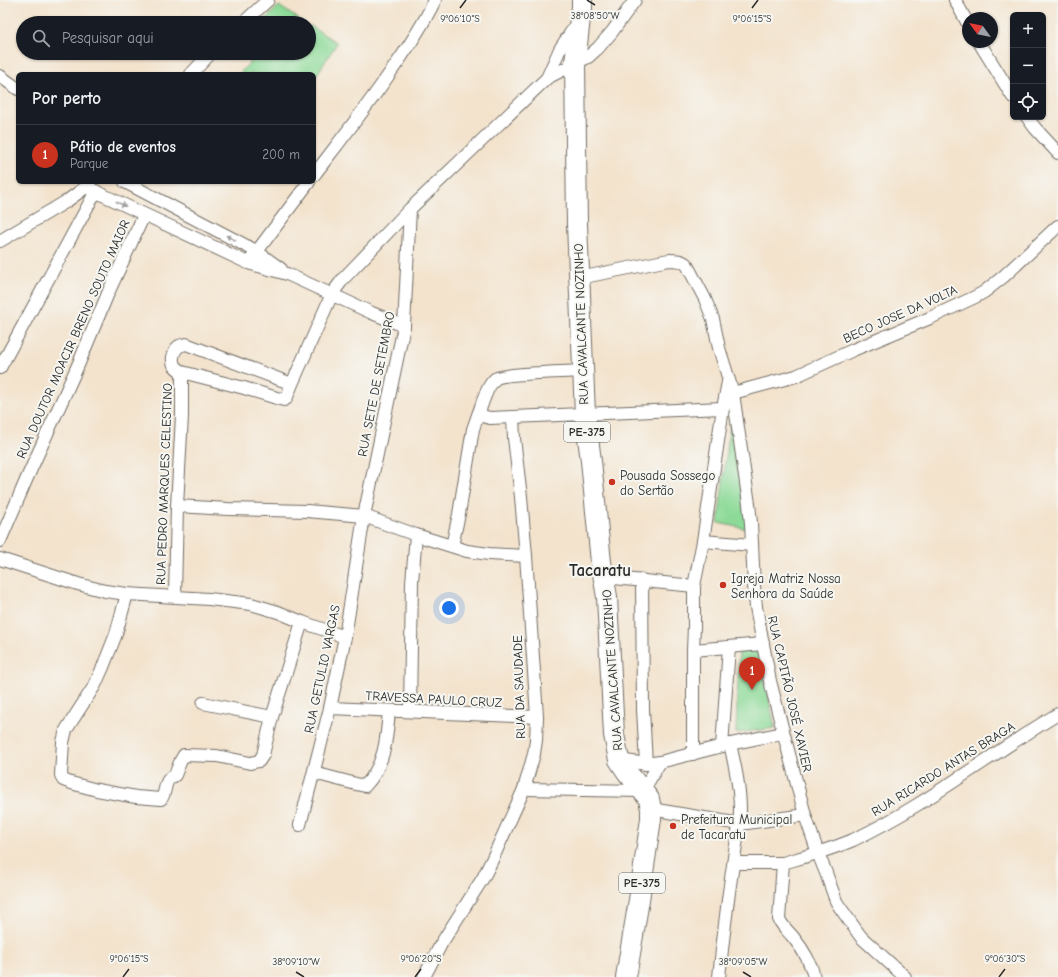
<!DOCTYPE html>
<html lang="pt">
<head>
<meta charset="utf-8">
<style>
  body { margin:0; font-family:"Comic Neue",sans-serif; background:#242831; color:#f1f3f6 }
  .controls { position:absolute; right:12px; top:12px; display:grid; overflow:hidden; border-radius:6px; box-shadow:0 1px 3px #0004 }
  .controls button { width:36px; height:36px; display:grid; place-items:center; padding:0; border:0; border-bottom:1px solid #363941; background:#171b24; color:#f1f3f6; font:20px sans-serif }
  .compass { position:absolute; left:962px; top:12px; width:36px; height:36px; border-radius:50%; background:#171b24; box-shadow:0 1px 3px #0004; rotate:303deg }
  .you { position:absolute; left:449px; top:608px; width:14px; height:14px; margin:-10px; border:3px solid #fff; border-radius:50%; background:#1a73e8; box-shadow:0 0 0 6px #1a73e833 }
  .badge { display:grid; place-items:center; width:26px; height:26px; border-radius:50%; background:#c8321e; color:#fff; font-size:13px; font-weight:700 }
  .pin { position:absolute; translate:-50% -33px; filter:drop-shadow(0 1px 2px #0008) }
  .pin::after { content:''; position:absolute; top:21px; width:14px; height:12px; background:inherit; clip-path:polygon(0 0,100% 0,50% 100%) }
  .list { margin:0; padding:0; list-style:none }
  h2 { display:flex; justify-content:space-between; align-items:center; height:52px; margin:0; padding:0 16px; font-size:17px }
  h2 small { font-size:13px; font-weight:400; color:#9ea1a6 }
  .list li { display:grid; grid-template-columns:26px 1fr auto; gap:12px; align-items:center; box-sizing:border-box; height:60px; padding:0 16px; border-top:1px solid #363941 }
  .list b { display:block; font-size:15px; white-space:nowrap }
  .list p { margin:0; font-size:13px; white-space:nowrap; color:#9ea1a6 }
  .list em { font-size:13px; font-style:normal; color:#9ea1a6 }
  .icon { flex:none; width:22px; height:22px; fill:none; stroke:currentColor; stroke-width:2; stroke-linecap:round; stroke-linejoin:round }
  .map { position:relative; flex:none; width:1058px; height:977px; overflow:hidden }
  .search { position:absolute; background:#171b24; box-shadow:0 1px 3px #0004; left:16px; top:16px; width:300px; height:44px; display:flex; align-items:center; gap:10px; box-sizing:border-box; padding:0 14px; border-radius:22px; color:#9ea1a6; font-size:15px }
  .panel { position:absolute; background:#171b24; box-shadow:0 1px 3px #0004; left:16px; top:72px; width:300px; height:112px; border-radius:6px }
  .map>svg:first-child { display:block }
  .green { fill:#8dda98; stroke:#5c8262 }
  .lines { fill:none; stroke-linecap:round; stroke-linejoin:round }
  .minor-casing { stroke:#716b64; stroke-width:14 }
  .primary-casing { stroke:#716b64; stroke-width:22 }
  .minor { stroke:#fff; stroke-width:12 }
  .primary { stroke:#fff; stroke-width:20 }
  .oneway { fill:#a0a0a0 }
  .ticks { fill:none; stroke:#2b2b2b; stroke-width:1.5 }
  .poi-dot { fill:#c8321e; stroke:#f6f6f2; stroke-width:1.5 }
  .labels { text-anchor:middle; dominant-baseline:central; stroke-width:4; stroke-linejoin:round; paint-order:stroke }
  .shield { fill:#f6f6f2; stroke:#686867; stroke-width:1 }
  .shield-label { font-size:12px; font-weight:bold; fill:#2b2b2b }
  .street-label { font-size:13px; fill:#2b2b2b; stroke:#f6f6f2 }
  .poi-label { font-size:13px; fill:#2b2b2b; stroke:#f6f6f2; text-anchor:start }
  .district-label { font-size:17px; font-weight:bold; fill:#2b2b2b; stroke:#f6f6f2 }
  .ticks-label { font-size:10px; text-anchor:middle; fill:#2b2b2b; stroke:#f6f6f2; stroke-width:4; stroke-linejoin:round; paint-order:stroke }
</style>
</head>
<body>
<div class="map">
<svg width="1058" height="977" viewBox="0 0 1058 977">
  <rect width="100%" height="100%" fill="#f6f6f2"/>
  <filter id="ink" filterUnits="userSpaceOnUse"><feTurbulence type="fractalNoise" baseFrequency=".025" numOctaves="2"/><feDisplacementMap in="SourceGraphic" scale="8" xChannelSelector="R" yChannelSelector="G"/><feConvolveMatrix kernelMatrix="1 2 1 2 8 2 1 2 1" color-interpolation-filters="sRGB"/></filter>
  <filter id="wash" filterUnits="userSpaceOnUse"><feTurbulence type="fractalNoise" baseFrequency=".012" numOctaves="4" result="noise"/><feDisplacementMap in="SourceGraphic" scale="16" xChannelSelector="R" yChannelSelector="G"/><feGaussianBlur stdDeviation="0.9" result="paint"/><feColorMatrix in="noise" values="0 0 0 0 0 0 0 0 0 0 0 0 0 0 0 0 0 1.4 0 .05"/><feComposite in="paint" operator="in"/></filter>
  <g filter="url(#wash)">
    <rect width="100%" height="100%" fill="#f3e3cd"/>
    <g class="green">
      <polygon points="279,6 305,23 261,23"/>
      <polygon points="309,25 337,43 314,79 314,74 239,74 253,59 247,53 309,53"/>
      <polygon points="730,424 748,529 718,523"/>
      <polygon points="759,651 775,728 736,733 739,652"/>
    </g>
  </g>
  <g filter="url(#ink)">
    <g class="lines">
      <defs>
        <g id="minor">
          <polyline points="955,0 968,24"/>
          <polyline points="243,23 268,0"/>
          <polyline points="979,42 1013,97"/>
          <polyline points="191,74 211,53"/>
          <polyline points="0,76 18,89"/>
          <polyline points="547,78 560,49 577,23"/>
          <polyline points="1027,117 1035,128 1058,153"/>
          <path d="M314,175C340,141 366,108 390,73C408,48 422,27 435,0"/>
          <polyline points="125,182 256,251 281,269"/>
          <polyline points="86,187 248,263 287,274 372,313 404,326"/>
          <polyline points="0,241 67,201 86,187 90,182"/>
          <polyline points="252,258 309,182"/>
          <path d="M579,278L669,260C675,260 683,260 687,265L705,299L713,319L719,348L733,393L749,504L751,523L754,586L756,607L770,681L805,815L818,853L826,873L836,901L839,906L861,937L905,977"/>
          <polyline points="0,368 96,191"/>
          <path d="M292,384L186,344C184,345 181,345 179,346C174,350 171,359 174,365C176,368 179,370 182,372L244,388L280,399L284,400L286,399L292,384L332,294L343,279L410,209L547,78L588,57L598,48L612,32L635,0"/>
          <polyline points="733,393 796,376 853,350 930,318 975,297 984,292 1003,277 1058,226"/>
          <path d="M478,415C482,405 486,387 495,379C502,373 569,372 583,371"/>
          <polyline points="177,506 228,509 307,511 364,516 416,535 467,551 489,554 526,556"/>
          <polyline points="0,541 27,478 79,363 109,291 144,215"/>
          <polyline points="703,541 752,545"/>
          <polyline points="452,546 459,514 473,429 478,415 490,418 513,417 723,408"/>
          <polyline points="0,559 78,584 105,591 127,594 209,599 251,604 278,612 302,622 345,637"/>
          <polyline points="604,577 694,586"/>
          <polyline points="642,580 643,709 646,764"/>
          <path d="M127,594L116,634L103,667L95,685L66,730L63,742L61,775L63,780L71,783L97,790L136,797L161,799C166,794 164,784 169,779C171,777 173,777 175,775L181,760L184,755L217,756L250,763L259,761L263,755L272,717L302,622"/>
          <polyline points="175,596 177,506 182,416 182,372"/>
          <polyline points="693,650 763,644"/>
          <polyline points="203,703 272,717"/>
          <polyline points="330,708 537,717"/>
          <polyline points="410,711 412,582 416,535"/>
          <polyline points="722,746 729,647"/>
          <polyline points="693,754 693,650 694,626 694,586 703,541 723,408 728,382"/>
          <polyline points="619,760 646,764 660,762 730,744 783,733"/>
          <path d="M314,773L356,784L365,786C385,765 387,737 389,711"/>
          <polyline points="524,789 643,791 660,762"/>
          <polyline points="651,809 740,824 805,815"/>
          <polyline points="300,825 330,708 345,637 364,516 404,326 410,209"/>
          <polyline points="733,863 783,863"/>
          <polyline points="424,977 441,944 483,878 492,860 524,789 534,754 536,740 537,717 535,686 526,556 521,497 514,438 513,417"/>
          <path d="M719,977C723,940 727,902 733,865C735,847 740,829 740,810C740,788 735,766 730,744"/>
          <path d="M814,977C811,962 802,948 793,937C788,931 782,926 779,919L783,863C807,856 830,850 853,840C925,806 989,755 1058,714"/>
        </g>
        <polyline id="primary" points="582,0 582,8 580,18 575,63 577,224 585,414 591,461 601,562 607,597 614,735 619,760 627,772 649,799 651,809 651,819 639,900 626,977"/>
      </defs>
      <use href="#minor" class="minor-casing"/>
      <use href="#primary" class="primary-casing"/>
      <use href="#minor" class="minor"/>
      <use href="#primary" class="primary"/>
    </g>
    <defs><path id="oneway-solid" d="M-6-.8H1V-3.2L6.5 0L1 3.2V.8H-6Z"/></defs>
    <g class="oneway">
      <use href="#oneway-solid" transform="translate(121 204) rotate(26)"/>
      <use href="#oneway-solid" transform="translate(231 238) rotate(-152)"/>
    </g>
  </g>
  <path class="ticks" d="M587,0L595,5M460,8L466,0M752,8L758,0M296,972L304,977M743,972L751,977M123,977L129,969M415,977L421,969M999,977L1005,969"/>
  <g class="poi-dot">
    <circle cx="612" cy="482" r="4"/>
    <circle cx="723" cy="585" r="4"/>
    <circle cx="673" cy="826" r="4"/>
  </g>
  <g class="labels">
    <g class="shield">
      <rect x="564" y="422" width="46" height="20" rx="3"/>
      <rect x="619" y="873" width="46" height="20" rx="3"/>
    </g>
    <g class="shield-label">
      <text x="587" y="432">PE-375</text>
      <text x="642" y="883">PE-375</text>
    </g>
    <g class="street-label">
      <text transform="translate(900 314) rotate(-24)">BECO JOSE DA VOLTA</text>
      <text transform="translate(581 324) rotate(-92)">RUA CAVALCANTE NOZINHO</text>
      <text transform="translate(73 339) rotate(-66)">RUA DOUTOR MOACIR BRENO SOUTO MAIOR</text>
      <text transform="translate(376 384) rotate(-79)">RUA SETE DE SETEMBRO</text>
      <text transform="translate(164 484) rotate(-88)">RUA PEDRO MARQUES CELESTINO</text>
      <text transform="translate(322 669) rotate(-78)">RUA GETULIO VARGAS</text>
      <text transform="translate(612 670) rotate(-94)">RUA CAVALCANTE NOZINHO</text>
      <text transform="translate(519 687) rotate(-92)">RUA DA SAUDADE</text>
      <text transform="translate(790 694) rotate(77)">RUA CAPITÃO JOSÉ XAVIER</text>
      <text transform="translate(434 699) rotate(3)">TRAVESSA PAULO CRUZ</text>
      <text transform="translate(943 769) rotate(-32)">RUA RICARDO ANTAS BRAGA</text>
    </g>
    <g class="poi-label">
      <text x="620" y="475">Pousada Sossego<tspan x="620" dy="15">do Sertão</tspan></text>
      <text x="731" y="578">Igreja Matriz Nossa<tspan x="731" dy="15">Senhora da Saúde</tspan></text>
      <text x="681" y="819">Prefeitura Municipal<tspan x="681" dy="15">de Tacaratu</tspan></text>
    </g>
    <g class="district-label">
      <text x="600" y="570">Tacaratu</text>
    </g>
  </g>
  <g class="ticks-label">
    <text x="595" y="19">38°08'50"W</text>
    <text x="460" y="22">9°06'10"S</text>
    <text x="752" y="22">9°06'15"S</text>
    <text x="129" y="962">9°06'15"S</text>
    <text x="421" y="962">9°06'20"S</text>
    <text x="1005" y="962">9°06'30"S</text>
    <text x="296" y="965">38°09'10"W</text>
    <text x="743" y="965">38°09'05"W</text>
  </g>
</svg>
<div class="controls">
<button>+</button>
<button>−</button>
<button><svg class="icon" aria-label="locate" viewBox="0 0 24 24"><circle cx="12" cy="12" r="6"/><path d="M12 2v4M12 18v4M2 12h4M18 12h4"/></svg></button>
</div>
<svg class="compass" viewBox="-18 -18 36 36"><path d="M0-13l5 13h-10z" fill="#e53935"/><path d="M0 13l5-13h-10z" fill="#9ea1a6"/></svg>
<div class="you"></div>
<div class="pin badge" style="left:752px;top:690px">1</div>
<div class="search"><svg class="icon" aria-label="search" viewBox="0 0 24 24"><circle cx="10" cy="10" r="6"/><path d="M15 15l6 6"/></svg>Pesquisar aqui</div>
<section class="panel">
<h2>Por perto<small></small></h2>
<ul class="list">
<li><span class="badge">1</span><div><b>Pátio de eventos</b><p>Parque</p></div><em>200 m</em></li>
</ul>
</section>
</div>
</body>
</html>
